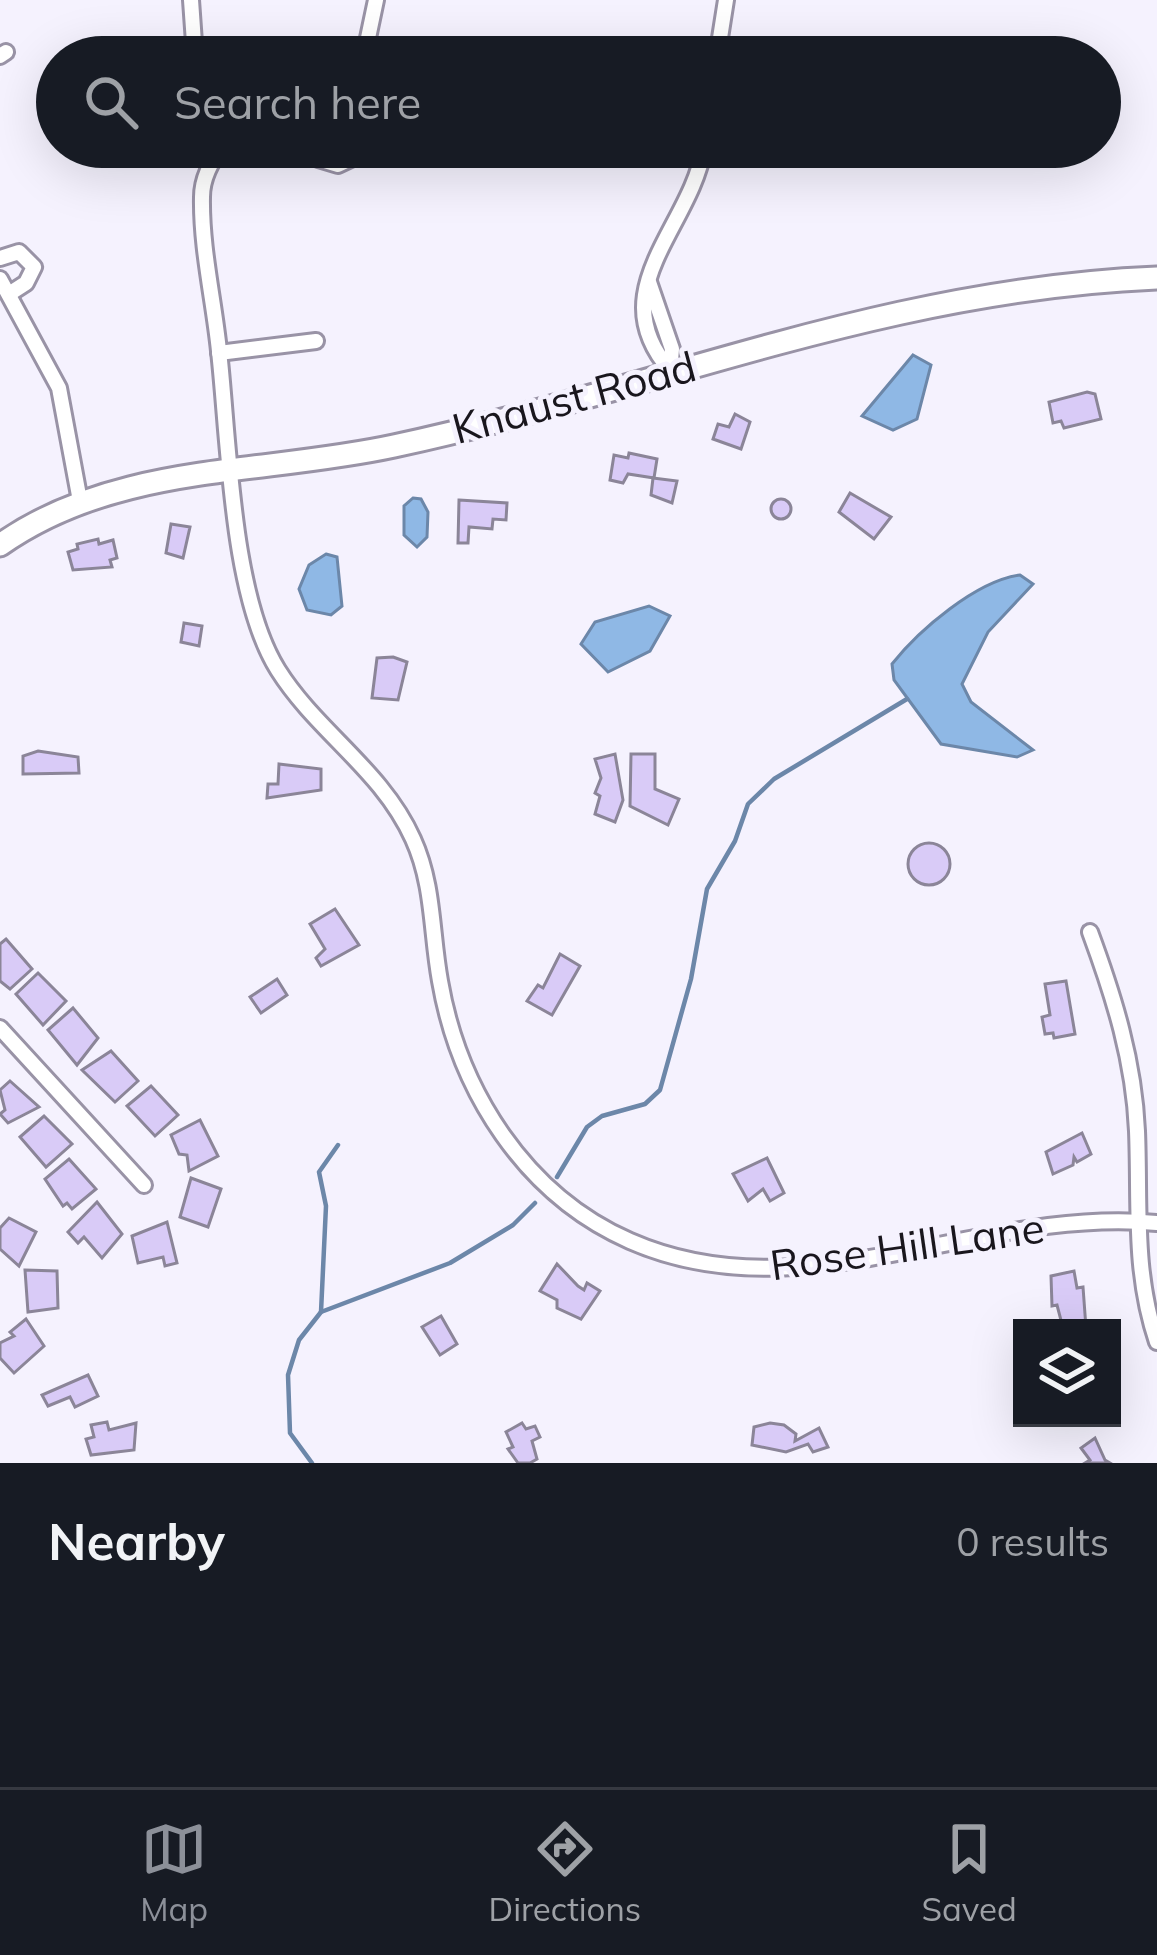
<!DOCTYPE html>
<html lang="en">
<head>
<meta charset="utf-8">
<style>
  body { margin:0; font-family:Mulish,sans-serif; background:#242831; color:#f1f3f6 }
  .controls { position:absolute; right:36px; bottom:36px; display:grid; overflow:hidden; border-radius:0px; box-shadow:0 12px 48px #0002 }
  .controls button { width:108px; height:108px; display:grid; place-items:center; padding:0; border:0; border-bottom:3px solid #363941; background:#171b24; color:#f1f3f6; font:60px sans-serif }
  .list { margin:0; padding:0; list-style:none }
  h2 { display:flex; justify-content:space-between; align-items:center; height:156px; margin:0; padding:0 48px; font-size:51px }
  h2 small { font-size:39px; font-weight:400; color:#9ea1a6 }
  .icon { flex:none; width:66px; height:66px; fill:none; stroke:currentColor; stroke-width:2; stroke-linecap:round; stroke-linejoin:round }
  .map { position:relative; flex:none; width:1157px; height:1463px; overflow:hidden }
  .search { position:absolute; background:#171b24; box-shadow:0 12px 48px #0002; left:36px; right:36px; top:36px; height:132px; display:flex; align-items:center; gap:30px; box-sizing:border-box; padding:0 42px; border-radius:66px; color:#9ea1a6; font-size:45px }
  .sheet { height:324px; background:#171b24 }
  nav { display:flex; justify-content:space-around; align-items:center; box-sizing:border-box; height:168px; border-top:3px solid #363941; background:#171b24; font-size:33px; color:#9ea1a6 }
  nav a { display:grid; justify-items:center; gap:6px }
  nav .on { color:#8c9099 }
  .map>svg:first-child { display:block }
  .water { fill:#8fb8e5; stroke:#6c87a9; stroke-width:3 }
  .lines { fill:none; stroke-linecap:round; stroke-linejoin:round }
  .stream { stroke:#6c87a9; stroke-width:4.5 }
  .building { fill:#d9cbf7; stroke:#8b8598; stroke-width:3 }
  .minor-casing { stroke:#9993a6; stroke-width:20 }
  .secondary-casing { stroke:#9993a6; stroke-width:27 }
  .minor { stroke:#fff; stroke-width:14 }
  .secondary { stroke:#fff; stroke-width:21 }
  .labels { text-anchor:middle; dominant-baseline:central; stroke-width:10; stroke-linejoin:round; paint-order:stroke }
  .street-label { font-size:42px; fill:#19161d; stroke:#f5f2fe }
</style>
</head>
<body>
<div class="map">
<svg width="1157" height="1463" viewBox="0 0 1157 1463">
  <rect width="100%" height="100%" fill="#f5f2fe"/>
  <g class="water">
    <polygon points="913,355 931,365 917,419 893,430 862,416"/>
    <polygon points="413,498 421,499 428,512 427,537 417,547 404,535 404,506"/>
    <polygon points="326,554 337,557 342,606 331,615 307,610 299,589 309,565"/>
    <path d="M1020,575L1033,584L988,632L962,684L971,702L1033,750L1017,757L941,744L894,680L892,664C919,630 976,581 1020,575Z"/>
    <polygon points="649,606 670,616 650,651 608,672 581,644 595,622"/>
  </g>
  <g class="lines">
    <g class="stream">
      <polyline points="557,1177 587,1127 602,1116 645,1104 660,1090 691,979 707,889 735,841 748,804 774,779 907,699"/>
      <polyline points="321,1312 326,1206 319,1172 338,1145"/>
      <polyline points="312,1463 290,1433 288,1375 299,1340 321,1312 450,1263 513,1225 535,1203"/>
    </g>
  </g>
  <g class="building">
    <polygon points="1087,392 1095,394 1101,419 1064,428 1061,421 1053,423 1049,402"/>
    <polygon points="735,414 750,422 741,449 713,439 718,424 729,427"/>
    <polygon points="629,453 657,459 654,478 628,474 623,483 610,480 614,455 628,458"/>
    <polygon points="653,478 677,481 672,503 651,495"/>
    <polygon points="850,493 891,517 874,539 839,512"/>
    <circle cx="781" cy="509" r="10"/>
    <polygon points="459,500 507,503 506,520 493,519 492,529 469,527 468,543 458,543"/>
    <polygon points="171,524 190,527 183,558 166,553"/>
    <polygon points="98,539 99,544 113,540 117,558 110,560 112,567 73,570 68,552 78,549 77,544"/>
    <polygon points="184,623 202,626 199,646 181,642"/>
    <polygon points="393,657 407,662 398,700 372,698 377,658"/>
    <polygon points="38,751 78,757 79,773 23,774 23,756"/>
    <polygon points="615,754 623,800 615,822 595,814 600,796 595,793 601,778 595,759"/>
    <polygon points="631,754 655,754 655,789 679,799 668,825 630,806"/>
    <polygon points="279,764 321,769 321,790 267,798 268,784 278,784"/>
    <circle cx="929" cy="864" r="21"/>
    <polygon points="335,909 359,945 321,966 316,958 325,949 310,924"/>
    <polygon points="6,939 32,969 10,989 0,981 0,944"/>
    <polygon points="560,954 580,966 552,1015 527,1001 538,985 543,988"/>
    <polygon points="38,973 66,1001 43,1025 16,994"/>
    <polygon points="277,979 287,995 261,1013 250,997"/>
    <polygon points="1066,981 1075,1034 1054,1038 1053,1033 1045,1034 1042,1017 1050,1015 1045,984"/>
    <polygon points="73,1008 98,1038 77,1065 48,1030"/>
    <polygon points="111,1051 138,1081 115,1102 82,1070"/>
    <polygon points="10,1081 39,1107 8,1123 0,1114 5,1110 0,1090"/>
    <polygon points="151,1086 178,1115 155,1136 127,1106"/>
    <polygon points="44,1116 72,1144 46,1167 20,1137"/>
    <polygon points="200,1120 218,1156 189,1171 187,1155 179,1154 171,1135"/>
    <polygon points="1082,1133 1091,1154 1077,1162 1074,1157 1073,1165 1053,1174 1046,1152"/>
    <polygon points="767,1158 784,1193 770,1201 763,1189 748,1201 733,1174"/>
    <polygon points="69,1159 96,1189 72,1209 67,1203 63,1206 45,1179"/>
    <polygon points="191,1178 221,1189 208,1227 180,1217"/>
    <polygon points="97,1202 122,1234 102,1258 84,1237 78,1243 68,1232"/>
    <polygon points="9,1218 36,1232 19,1266 0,1249 0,1228"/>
    <polygon points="167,1222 177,1263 165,1266 163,1257 138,1263 132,1236"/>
    <polygon points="557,1264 578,1286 584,1290 587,1283 600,1291 581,1319 557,1308 557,1300 540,1291"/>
    <polygon points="25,1270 57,1271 58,1308 28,1312"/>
    <polygon points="1074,1271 1077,1288 1083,1287 1086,1328 1063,1328 1057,1305 1052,1306 1051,1276"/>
    <polygon points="441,1316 457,1344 440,1355 422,1327"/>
    <polygon points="26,1319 44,1346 14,1373 0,1358 0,1343 14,1336 10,1332"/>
    <polygon points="88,1375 98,1396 75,1407 70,1397 48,1406 42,1395"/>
    <polygon points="107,1422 109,1430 136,1423 134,1450 91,1455 86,1439 94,1437 91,1425"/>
    <polygon points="522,1423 526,1429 535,1426 540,1437 532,1441 537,1459 530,1463 518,1463 508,1449 513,1447 506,1432"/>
    <polygon points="770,1423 784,1425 796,1434 795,1441 819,1428 828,1447 813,1452 808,1444 786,1452 752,1445 754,1427"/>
    <polygon points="1095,1438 1105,1460 1110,1463 1085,1463 1090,1460 1081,1448"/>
  </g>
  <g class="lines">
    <defs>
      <g id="minor">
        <polyline points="191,0 195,57"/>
        <polyline points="0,56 6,52"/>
        <polyline points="364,57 376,0"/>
        <polyline points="717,57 726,0"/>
        <path d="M221,147C211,163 202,178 202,197C201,248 214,301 219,351C229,440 231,595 278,670C317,732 382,770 413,839C434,885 431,932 440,981C459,1091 525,1195 630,1241C803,1317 979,1206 1157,1223"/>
        <polyline points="311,147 318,159 338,165 355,157 359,147"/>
        <polyline points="0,258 19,252 34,267 26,283 9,294"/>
        <polyline points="0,279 59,388 80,501"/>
        <polyline points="649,282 672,349 670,370"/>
        <polyline points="219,353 316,341"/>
        <path d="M670,370C600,290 692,227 704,147"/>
        <path d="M1090,932C1114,997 1134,1061 1137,1131C1140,1204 1133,1271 1157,1342"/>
        <polyline points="0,1028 144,1185"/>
      </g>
      <path id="secondary" d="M0,545C116,463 261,475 394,446C654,390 885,289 1157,278"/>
    </defs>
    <use href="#minor" class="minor-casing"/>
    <use href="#secondary" class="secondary-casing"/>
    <use href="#minor" class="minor"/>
    <use href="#secondary" class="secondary"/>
  </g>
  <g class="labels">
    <g class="street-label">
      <text transform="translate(574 397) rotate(-15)">Knaust Road</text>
      <text transform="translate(907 1246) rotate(-8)">Rose Hill Lane</text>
    </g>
  </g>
</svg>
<div class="controls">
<button><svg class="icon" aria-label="layers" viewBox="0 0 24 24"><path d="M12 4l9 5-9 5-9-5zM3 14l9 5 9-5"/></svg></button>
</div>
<div class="search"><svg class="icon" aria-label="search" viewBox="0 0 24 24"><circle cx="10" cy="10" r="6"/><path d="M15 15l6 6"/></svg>Search here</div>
</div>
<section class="sheet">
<h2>Nearby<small>0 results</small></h2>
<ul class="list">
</ul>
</section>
<nav>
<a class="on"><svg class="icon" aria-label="map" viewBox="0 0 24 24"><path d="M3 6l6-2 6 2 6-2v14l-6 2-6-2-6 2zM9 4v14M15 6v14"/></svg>Map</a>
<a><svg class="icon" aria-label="directions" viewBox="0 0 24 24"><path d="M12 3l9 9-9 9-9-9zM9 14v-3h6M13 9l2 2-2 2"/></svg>Directions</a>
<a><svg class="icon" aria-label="saved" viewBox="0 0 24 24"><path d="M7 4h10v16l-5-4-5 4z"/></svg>Saved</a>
</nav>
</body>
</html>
